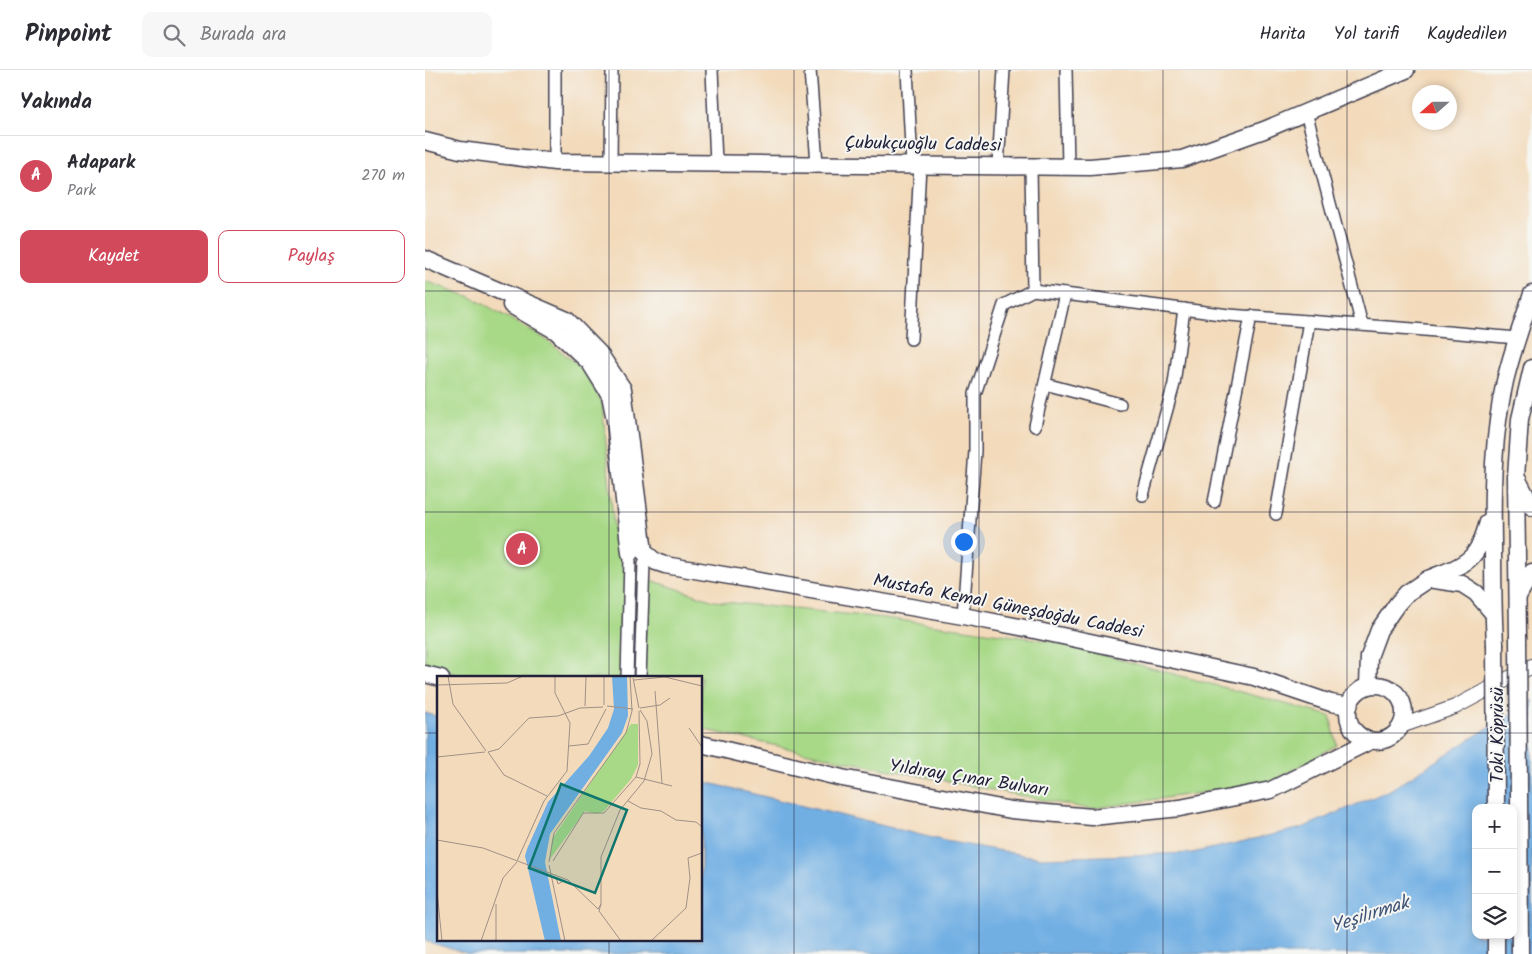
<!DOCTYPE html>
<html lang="tr">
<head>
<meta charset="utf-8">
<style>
  body { margin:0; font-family:Kalam,sans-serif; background:#f7f7f7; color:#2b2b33 }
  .controls { position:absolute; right:15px; bottom:15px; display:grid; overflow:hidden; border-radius:10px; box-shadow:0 2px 8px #0003 }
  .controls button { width:45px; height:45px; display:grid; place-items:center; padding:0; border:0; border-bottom:1px solid #e1e1e2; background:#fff; color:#2b2b33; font:25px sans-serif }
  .compass { position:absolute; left:987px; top:15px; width:45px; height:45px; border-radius:50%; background:#fff; box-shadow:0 2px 8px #0003; rotate:249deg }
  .you { position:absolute; left:538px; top:471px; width:18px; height:18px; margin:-12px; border:4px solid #fff; border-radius:50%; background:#1a73e8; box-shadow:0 0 0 8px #1a73e833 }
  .badge { display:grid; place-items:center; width:32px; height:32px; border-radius:50%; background:#d1495b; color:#fff; font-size:16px; font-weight:700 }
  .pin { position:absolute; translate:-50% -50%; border:2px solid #fff; box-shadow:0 1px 5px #0006 }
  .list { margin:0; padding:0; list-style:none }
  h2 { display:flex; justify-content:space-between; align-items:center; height:65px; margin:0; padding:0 20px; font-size:21px }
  h2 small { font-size:16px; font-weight:400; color:#7c7c81 }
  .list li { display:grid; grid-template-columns:32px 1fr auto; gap:15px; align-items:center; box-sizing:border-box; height:80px; padding:0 20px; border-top:1px solid #e1e1e2 }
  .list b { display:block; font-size:19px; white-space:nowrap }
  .list p { margin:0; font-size:16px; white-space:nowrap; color:#7c7c81 }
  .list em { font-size:16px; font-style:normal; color:#7c7c81 }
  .actions { display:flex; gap:10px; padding:15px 20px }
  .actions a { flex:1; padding:11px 0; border:1px solid #d1495b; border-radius:10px; text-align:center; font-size:18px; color:#d1495b }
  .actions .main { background:#d1495b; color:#fff }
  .icon { flex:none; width:28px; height:28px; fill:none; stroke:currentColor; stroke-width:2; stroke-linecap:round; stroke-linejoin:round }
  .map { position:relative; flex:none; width:1107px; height:884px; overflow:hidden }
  header { display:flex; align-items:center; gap:30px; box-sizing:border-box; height:70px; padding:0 25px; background:#fff; border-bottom:1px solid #e1e1e2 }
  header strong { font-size:24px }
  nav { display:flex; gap:28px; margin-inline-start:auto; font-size:18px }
  .search { width:350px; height:45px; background:#f7f7f7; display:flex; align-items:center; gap:12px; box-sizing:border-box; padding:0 18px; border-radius:10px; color:#7c7c81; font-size:19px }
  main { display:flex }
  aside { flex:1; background:#fff }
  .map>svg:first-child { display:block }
  .green { fill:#a8d987; stroke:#657e61 }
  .water { fill:#71afe3; stroke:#4a688f; fill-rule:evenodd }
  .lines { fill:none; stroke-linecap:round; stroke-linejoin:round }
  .minor-casing { stroke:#413e4e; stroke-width:14 }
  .tertiary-casing { stroke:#413e4e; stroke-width:16 }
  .secondary-casing { stroke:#413e4e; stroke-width:19 }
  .minor { stroke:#fff; stroke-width:11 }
  .tertiary { stroke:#fff; stroke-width:14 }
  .secondary { stroke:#fff; stroke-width:16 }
  .secondary-bridge-casing { stroke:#413e4e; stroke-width:19; stroke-linecap:butt }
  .secondary-bridge { stroke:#fff; stroke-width:16 }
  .grid { fill:none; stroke:#22223b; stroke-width:1; stroke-opacity:0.55 }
  .labels { text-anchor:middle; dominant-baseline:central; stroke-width:4; stroke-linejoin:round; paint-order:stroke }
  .street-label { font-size:18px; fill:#22223b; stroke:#f6f6f2 }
  .water-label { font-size:19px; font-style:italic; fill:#3e5376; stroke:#f6f6f2 }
  .inset-road { fill:none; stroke:#9f9087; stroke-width:1 }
  .view { fill:#0f766e; fill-opacity:0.15; stroke:#0f766e; stroke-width:2.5 }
  .inset-edge { fill:none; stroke:#22223b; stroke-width:2.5 }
</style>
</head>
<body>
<header>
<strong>Pinpoint</strong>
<div class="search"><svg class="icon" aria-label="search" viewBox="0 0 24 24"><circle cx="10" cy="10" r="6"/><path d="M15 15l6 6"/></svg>Burada ara</div>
<nav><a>Harita</a><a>Yol tarifi</a><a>Kaydedilen</a></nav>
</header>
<main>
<aside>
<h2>Yakında<small></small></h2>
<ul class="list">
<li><span class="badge">A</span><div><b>Adapark</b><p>Park</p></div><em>270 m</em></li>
</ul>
<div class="actions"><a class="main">Kaydet</a><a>Paylaş</a></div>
</aside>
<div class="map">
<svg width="1107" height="884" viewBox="0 0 1107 884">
  <rect width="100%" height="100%" fill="#f6f6f2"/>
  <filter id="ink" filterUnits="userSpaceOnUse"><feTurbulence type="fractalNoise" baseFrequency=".02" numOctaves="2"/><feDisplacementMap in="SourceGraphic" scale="10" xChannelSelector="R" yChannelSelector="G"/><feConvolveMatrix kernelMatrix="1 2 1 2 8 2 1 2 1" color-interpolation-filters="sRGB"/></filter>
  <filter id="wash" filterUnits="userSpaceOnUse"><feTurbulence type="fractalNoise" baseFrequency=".0096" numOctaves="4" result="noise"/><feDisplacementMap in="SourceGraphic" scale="20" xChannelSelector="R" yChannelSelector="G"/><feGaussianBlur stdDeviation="1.12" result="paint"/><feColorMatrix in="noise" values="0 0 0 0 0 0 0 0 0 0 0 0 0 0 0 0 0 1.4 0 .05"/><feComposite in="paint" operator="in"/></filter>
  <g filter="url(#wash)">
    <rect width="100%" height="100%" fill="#f3daba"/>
    <polygon class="green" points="0,211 46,227 82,247 119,268 157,298 177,332 190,470 199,489 214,506 289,531 460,548 626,571 905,646 912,675 844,713 664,739 420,691 276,659 276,608 47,608 0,596"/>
    <path class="water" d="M1107,630V884H44L0,871V643L14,647V870H276V711L520,771L616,788L767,783L877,758L965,720ZM1051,738H1088V865H1051Z"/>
  </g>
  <g filter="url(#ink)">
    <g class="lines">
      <defs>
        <g id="minor">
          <polyline points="130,0 130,92"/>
          <polyline points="287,0 291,93"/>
          <polyline points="385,0 392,94"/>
          <polyline points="482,0 487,95"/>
          <polyline points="641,0 643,97"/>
          <polyline points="881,42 937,255"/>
          <polyline points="186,92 187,0"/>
          <polyline points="573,96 579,0"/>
          <polyline points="606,96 608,220"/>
          <polyline points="486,269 495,95"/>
          <polyline points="620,314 695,334"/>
          <polyline points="610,356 640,224"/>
          <polyline points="718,425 749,314 759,239"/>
          <polyline points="789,432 826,246"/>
          <polyline points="851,444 884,251"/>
          <polyline points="538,546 550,381 550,324 579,235 608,220 804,245 988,259 1092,268"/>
          <polyline points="202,608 205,490"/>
          <polyline points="215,608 219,493"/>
        </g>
        <polyline id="tertiary" points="976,656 1030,637 1107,596"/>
        <g id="secondary">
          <polyline points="0,71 35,80 130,92 665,97 757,89 839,60 981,0"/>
          <polyline points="0,189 142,250 174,283 198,319 219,482 231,492 240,495 538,546 595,557 829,607 906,633 924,636"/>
          <polyline points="86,235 131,261 165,293 185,325 190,350 205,483"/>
          <polyline points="1093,410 1107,437"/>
          <path d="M1063,452C1052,493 1040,494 1003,509L1037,514L1051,523L1068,543"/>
          <polyline points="1093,526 1107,502"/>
          <polyline points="1093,566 1091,407 1095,349 1107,298"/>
          <path d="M1070,574C1068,540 1068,505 1068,471C1067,418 1068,364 1080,311C1087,282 1097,253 1107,224"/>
          <polyline points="0,604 16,608"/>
          <circle cx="951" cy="643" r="28"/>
          <polyline points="943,616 944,587 954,560 972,534 982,523 1003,509"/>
          <polyline points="276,674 417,708 586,740 667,747 755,738 846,720 945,671"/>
          <polyline points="1071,865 1071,884"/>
        </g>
      </defs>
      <use href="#minor" class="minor-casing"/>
      <use href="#tertiary" class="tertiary-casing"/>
      <use href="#secondary" class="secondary-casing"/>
      <use href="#minor" class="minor"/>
      <use href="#tertiary" class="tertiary"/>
      <use href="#secondary" class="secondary"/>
      <defs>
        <g id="secondary-bridge">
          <polyline points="1093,566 1095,884"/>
          <polyline points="1070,574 1071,738"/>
        </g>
      </defs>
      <use href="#secondary-bridge" class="secondary-bridge-casing"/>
      <use href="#secondary-bridge" class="secondary-bridge"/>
    </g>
  </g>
  <path class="grid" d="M184,0V608M369,0V884M554,0V884M738,0V884M922,0V884M0,221H1107M0,442H1107M0,663H14M276,663H1107M184,870V884"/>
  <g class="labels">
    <g class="street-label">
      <text transform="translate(498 75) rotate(1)">Çubukçuoğlu Caddesi</text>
      <text transform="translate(583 537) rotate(11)">Mustafa Kemal Güneşdoğdu Caddesi</text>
      <text transform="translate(1073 665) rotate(-90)">Toki Köprüsü</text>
      <text transform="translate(544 709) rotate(9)">Yıldıray Çınar Bulvarı</text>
    </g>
    <g class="water-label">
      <text transform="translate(945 845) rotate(-18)">Yeşilırmak</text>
    </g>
  </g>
  <g transform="translate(12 606)">
    <rect width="265" height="265" fill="#f3daba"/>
    <path d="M194,48H201V89L194,103L167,135L160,138L148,135L113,183L115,163Z" fill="#a8d987"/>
    <path d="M175,0H190L191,40L185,57L113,158L108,186L124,265H108L88,180L90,173L111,126L152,80L171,52L177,33Z" fill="#71afe3"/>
    <path class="inset-road" d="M11,0L16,28L49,75M196,2L202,32M197,4L228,1L265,10M0,9L70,7L86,0M218,15L225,107M167,29V0M148,30L149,0M170,30L196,33M203,32L223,29L233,22M252,52L265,71M132,70L151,68L169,33M0,81L48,76M199,101L235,110M110,120L67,99L51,76L62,73L92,42L121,40L143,32L166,31M191,125L204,132L224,135L239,144L259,146L265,151M147,137H167L199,101L203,88L202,35M0,164L46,172L131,204L161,233L164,228L162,235L184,265M80,185L107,125L130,95L133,47L118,17V0M116,185L147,136M112,186L117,157L189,57L195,35L193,0M112,189L128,265M119,201L121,208L128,204M0,215L5,265M164,228V181L183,134L207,105L215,78L210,45L203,34M44,265L66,202L80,186M59,265V228M214,265L249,232L253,202L251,182L265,177"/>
    <path class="view" d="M124,108L190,134L158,217L92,192Z"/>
    <rect width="265" height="265" class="inset-edge"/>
  </g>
</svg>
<div class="controls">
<button>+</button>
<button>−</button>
<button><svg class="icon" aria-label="layers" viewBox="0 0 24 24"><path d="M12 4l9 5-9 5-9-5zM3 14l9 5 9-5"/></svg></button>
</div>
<svg class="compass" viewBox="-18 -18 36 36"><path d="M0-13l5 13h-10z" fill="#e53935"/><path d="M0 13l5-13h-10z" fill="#7c7c81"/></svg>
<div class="you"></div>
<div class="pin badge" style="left:97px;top:479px">A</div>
</div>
</main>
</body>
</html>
